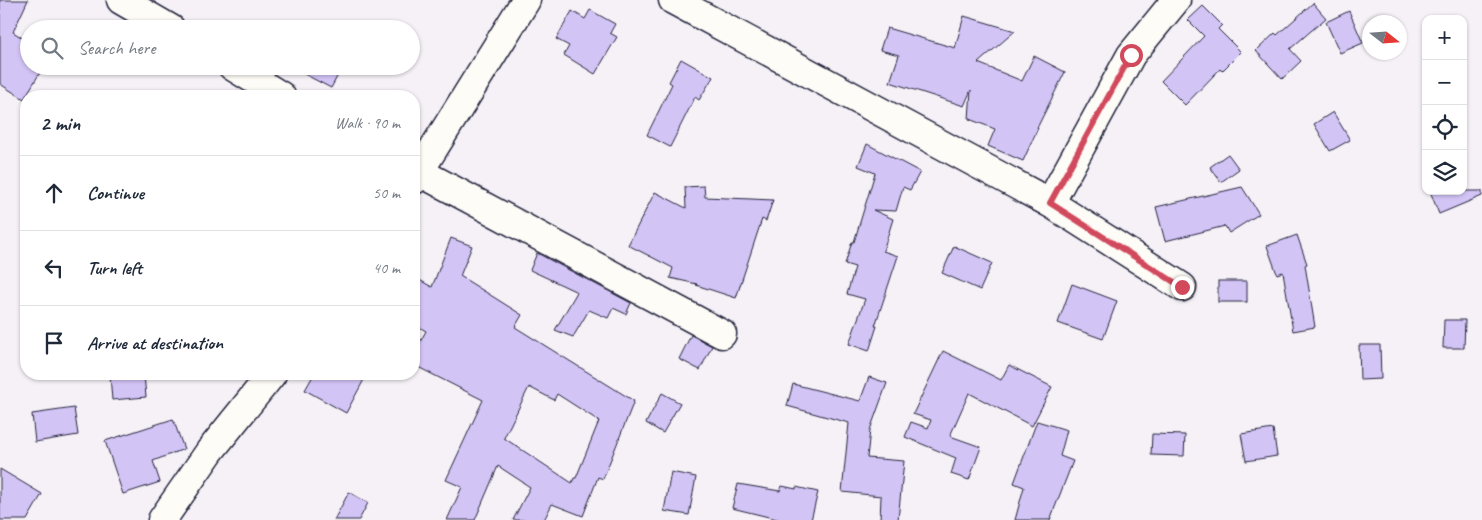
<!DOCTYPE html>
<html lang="en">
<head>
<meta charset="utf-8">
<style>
  body { margin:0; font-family:Caveat,sans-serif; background:#f2f2f3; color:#1f2937 }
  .controls { position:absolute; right:15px; top:15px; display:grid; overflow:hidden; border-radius:10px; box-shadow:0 1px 4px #0004 }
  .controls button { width:45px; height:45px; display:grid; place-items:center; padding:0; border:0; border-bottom:1px solid #e0e1e3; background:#fff; color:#1f2937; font:25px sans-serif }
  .compass { position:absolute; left:1362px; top:15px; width:45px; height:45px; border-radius:50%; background:#fff; box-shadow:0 1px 4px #0004; rotate:107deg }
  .stop { position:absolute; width:15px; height:15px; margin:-11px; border:4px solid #d1495b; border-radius:50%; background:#fff }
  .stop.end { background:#d1495b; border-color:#fff; box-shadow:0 1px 5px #0008 }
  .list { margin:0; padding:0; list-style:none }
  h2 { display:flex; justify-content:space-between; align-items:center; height:65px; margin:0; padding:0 20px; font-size:21px }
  h2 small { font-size:16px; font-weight:400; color:#747a83 }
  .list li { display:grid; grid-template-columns:32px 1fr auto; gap:15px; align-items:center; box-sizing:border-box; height:75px; padding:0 20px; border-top:1px solid #e0e1e3 }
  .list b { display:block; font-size:19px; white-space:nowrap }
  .list em { font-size:16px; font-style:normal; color:#747a83 }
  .icon { flex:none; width:28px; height:28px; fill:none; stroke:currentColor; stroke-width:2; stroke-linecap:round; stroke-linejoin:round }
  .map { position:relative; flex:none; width:1482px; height:520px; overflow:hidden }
  .search { position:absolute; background:#fff; box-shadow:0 1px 4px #0004; left:20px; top:20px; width:400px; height:55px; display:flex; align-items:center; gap:12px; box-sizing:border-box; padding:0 18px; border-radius:28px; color:#747a83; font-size:19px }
  .panel { position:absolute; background:#fff; box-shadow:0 1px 4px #0004; left:20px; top:90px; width:400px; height:290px; border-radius:20px }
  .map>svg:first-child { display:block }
  .building { fill:#d3c4f6; stroke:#22223b; fill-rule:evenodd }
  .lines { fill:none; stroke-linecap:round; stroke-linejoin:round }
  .minor-casing { stroke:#22223b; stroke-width:31 }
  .minor { stroke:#fdfcf7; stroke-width:28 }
  .route { stroke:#d1495b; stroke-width:6 }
</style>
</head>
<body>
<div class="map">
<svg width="1482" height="520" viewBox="0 0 1482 520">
  <rect width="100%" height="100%" fill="#f5f1f7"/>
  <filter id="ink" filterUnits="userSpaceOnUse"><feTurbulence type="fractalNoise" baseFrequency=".02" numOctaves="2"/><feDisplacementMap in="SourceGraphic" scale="10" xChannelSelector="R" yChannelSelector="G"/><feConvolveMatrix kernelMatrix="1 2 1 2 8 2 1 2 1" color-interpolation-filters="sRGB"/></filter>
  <g filter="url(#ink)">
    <g class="building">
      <polygon points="0,0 28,0 13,32 29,42 29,66 44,66 24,99 0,84"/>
      <polygon points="1313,3 1326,18 1290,49 1301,61 1282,79 1256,51 1275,33 1277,35"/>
      <polygon points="1203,6 1222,25 1218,29 1241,52 1222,71 1220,69 1185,105 1161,81 1204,36 1188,20"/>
      <polygon points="590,10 615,24 610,33 617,37 595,74 564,55 569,46 556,39 572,11 585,19"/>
      <polygon points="1349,11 1363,43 1340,53 1326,22"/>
      <polygon points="964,16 1015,31 978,63 1022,81 1034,56 1065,72 1037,128 1038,128 1023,161 988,146 995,129 969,119 971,90 964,106 890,82 899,55 880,50 887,28 955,48"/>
      <polygon points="681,59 713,77 699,100 695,97 670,147 647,135 672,84 669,82"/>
      <polygon points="289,66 343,66 331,88"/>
      <polygon points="1333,112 1350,140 1330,151 1314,124"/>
      <polygon points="867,144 920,172 910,190 903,187 896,211 873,210 893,219 883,251 898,256 875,326 877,326 869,351 849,344 865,299 847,294 855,267 845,264 852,242 854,242 875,173 858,166"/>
      <polygon points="1228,154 1239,169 1221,182 1210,167"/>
      <polygon points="704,186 705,197 773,200 766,221 762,219 736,298 696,285 697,284 670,278 673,268 628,245 655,192 686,208 685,187"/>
      <polygon points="1242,187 1259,214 1229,233 1225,226 1165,241 1156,207"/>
      <polygon points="1430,191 1482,191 1482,196 1439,214"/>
      <polygon points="1297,235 1307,264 1305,265 1315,327 1293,331 1283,272 1277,274 1267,246"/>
      <path d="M451,238L472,246L460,276L522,315L515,327L634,401L603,479L598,477L583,516L552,504L544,520H513L530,487L498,466L475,520H447L462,487L446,480L483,400L414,365V353L426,331L414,324V277L432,287ZM529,387L554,400L557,394L599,421L576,478H574L572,483L504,438Z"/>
      <polygon points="954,246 992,263 980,290 942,273"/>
      <polygon points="537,253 631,303 626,314 613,308 608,318 589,310 573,337 555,330 577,292 530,270"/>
      <rect x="1218" y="281" width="29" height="21"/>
      <polygon points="1072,284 1117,301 1103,339 1058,323"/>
      <polygon points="1444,320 1465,320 1464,348 1443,348"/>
      <polygon points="691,335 712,346 700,370 679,359"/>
      <polygon points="1359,345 1380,345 1381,379 1360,380"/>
      <polygon points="943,351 1001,380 1009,365 1052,387 1032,426 969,393 950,436 981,447 969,480 951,474 956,458 905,437 911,422 928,428 931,420 913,414"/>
      <polygon points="120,374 144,374 146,397 112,400 110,375"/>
      <polygon points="314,374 367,374 346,413 305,390"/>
      <polygon points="869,377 887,383 870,430 867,458 904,461 898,520 880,520 881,496 842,492 849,423 787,406 793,384 860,401"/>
      <polygon points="662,393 680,403 663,433 646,423"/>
      <polygon points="74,408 78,435 35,442 32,414"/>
      <polygon points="173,419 184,449 153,461 160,482 123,494 105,441"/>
      <polygon points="1037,421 1067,430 1060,456 1073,461 1050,520 1015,520 1024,487 1014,483"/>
      <polygon points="1273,429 1277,456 1246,461 1241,434"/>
      <polygon points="1152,434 1185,435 1184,456 1151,455"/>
      <polygon points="0,469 42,494 27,520 0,520"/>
      <polygon points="671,472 696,477 689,515 664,511"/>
      <polygon points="738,484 780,491 782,486 796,489 796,487 818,492 811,520 781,520 732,508"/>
      <polygon points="349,492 368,503 359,520 334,520"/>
    </g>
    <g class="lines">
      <defs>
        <g id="minor">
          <polyline points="121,0 171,29"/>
          <polyline points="673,0 1050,203 1182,287"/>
          <polyline points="232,66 281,96"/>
          <polyline points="414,169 722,334"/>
          <polyline points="414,180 526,0"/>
          <polyline points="1050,203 1131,55 1176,0"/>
          <polyline points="162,520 210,451 272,374"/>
        </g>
      </defs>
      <use href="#minor" class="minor-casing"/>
      <use href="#minor" class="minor"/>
    </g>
  </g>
  <g class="lines" filter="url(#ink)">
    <polyline class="route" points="1131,55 1050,203 1182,287"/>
  </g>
</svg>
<div class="controls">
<button>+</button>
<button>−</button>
<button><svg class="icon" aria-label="locate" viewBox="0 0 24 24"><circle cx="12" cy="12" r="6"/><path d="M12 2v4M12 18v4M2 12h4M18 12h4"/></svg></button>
<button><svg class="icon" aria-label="layers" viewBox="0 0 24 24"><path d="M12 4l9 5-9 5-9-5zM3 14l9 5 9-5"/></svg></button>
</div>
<svg class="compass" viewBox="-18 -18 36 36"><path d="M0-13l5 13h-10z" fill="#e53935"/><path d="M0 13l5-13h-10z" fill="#747a83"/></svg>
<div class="stop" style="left:1131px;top:55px"></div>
<div class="stop end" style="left:1182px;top:287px"></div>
<div class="search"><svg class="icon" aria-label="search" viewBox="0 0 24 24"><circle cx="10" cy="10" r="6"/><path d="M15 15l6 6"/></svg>Search here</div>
<section class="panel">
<h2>2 min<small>Walk · 90 m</small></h2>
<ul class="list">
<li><svg class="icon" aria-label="ahead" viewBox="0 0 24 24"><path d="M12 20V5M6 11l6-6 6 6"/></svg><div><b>Continue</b></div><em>50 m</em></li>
<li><svg class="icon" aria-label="left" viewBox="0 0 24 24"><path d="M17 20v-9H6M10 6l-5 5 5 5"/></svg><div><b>Turn left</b></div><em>40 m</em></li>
<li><svg class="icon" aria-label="arrive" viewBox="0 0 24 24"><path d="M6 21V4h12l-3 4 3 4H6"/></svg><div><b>Arrive at destination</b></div></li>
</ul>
</section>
</div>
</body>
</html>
